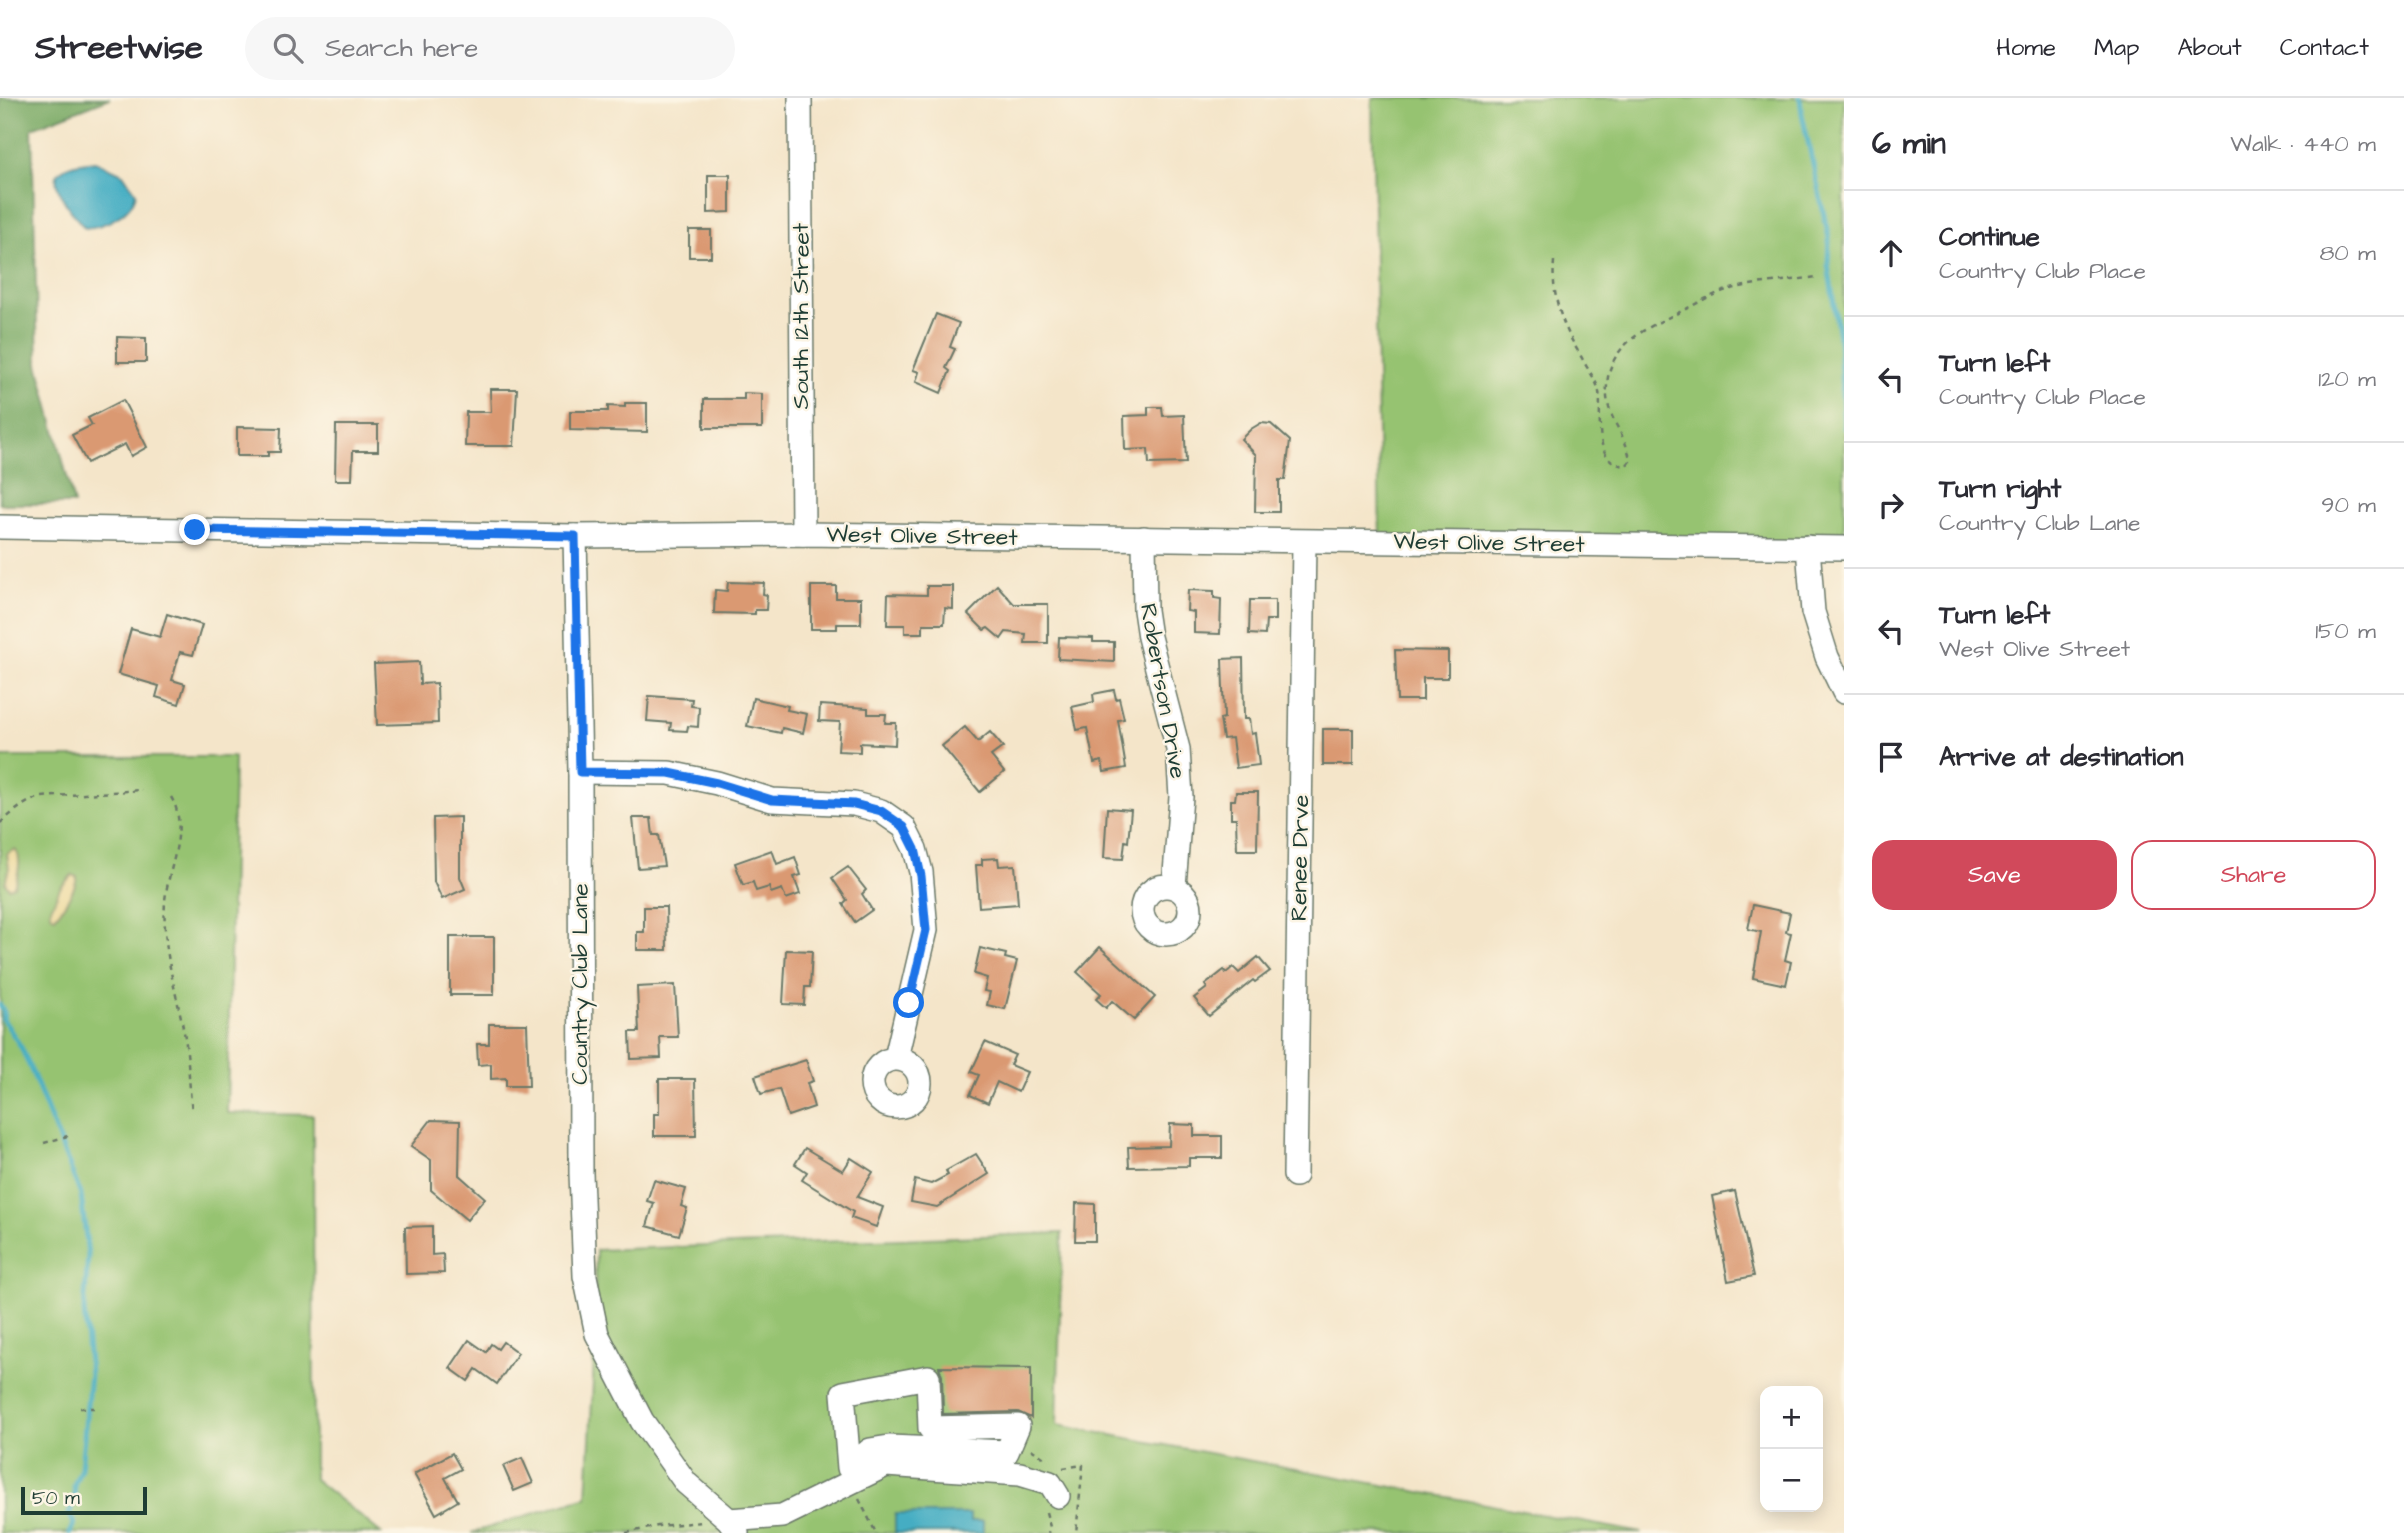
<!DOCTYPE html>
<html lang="en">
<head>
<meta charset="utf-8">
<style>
  body { margin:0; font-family:"Architects Daughter",sans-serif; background:#f7f7f7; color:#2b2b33 }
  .controls { position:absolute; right:21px; bottom:21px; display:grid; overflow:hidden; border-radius:14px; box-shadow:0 4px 18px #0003 }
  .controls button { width:63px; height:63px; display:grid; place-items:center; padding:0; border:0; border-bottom:2px solid #e1e1e2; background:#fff; color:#2b2b33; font:35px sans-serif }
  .scale { position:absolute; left:21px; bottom:18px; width:126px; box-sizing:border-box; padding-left:7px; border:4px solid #1f3d34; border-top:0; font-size:19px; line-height:24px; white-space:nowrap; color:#1f3d34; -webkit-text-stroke:5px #fcf5e5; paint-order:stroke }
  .stop { position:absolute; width:21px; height:21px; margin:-16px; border:5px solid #1a73e8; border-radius:50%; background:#fff }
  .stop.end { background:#1a73e8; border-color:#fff; box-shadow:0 2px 7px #0008 }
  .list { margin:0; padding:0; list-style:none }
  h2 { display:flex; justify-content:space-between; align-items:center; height:91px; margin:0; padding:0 28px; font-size:30px }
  h2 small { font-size:23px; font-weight:400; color:#7c7c81 }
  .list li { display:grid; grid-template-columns:46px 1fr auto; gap:21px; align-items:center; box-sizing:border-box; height:126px; padding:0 28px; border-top:2px solid #e1e1e2 }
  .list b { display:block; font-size:26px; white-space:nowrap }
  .list p { margin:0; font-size:23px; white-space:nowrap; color:#7c7c81 }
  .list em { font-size:23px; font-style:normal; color:#7c7c81 }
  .actions { display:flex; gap:14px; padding:21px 28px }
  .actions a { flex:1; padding:16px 0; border:2px solid #d1495b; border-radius:21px; text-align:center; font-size:24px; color:#d1495b }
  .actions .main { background:#d1495b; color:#fff }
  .icon { flex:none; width:38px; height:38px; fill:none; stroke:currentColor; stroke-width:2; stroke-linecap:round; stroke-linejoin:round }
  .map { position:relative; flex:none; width:1844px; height:1435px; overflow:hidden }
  header { display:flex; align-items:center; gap:42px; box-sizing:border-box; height:98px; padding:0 35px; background:#fff; border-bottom:2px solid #e1e1e2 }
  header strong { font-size:33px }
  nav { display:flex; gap:38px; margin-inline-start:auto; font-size:24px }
  .search { width:490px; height:63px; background:#f7f7f7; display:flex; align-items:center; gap:18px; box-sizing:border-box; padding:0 24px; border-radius:38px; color:#7c7c81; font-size:26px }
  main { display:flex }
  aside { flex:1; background:#fff }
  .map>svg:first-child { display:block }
  .green { fill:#96c371; stroke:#5a8052; stroke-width:2 }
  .forest { fill:#78a963; stroke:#4c734c; stroke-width:2 }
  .sand { fill:#eeda9e; stroke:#868c69; stroke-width:2 }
  .water { fill:#44adc3; stroke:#32757c; stroke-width:2 }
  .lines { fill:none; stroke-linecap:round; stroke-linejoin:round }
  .stream { stroke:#44adc3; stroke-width:5 }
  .building { fill:#da9972 }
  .minor-casing { stroke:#6a7868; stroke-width:26 }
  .path { stroke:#6a7868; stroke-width:2.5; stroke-dasharray:5 5; stroke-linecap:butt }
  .minor { stroke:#fff; stroke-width:23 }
  .route { stroke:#1a73e8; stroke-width:9 }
  .labels { text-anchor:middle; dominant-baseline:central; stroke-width:5; stroke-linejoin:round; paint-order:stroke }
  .street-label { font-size:23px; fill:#1f3d34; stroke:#fcf5e5 }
</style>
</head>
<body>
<header>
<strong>Streetwise</strong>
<div class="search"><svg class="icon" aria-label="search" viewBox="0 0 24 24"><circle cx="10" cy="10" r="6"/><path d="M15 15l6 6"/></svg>Search here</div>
<nav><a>Home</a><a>Map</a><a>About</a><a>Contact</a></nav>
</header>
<main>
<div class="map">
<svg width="1844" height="1435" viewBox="0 0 1844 1435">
  <rect width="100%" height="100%" fill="#fcf5e5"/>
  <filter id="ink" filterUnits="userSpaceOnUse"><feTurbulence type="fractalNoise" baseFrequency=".0143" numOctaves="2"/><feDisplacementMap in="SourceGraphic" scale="14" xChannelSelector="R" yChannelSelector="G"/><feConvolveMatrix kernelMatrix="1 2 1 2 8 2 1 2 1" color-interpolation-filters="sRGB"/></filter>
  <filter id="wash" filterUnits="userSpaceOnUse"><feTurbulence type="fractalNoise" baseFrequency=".00686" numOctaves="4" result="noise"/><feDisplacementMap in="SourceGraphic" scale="28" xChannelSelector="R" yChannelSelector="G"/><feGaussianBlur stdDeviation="1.57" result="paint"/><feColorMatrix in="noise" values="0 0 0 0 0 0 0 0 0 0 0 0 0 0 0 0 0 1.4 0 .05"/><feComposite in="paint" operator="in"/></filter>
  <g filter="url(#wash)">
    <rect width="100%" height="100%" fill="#f4e5c9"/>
    <g class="green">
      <polygon points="1372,0 1844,0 1844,449 1380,444"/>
      <polygon points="0,659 234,659 227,1015 313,1017 314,1381 381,1435 0,1435"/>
      <polygon points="1062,1135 1057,1327 1642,1435 471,1435 587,1399 593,1283 596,1152"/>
    </g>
    <polygon class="forest" points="0,0 110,0 32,30 38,266 74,406 0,406"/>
    <g class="sand">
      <path d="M15,751C23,761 18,777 14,788L9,790L5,785L9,770L7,756Z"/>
      <path d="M72,777L77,779C75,793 64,808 55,819L52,818L50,812L60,790Z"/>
    </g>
    <g class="water">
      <path d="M95,63L123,76L136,95C132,116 104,129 85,130C76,120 50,89 58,76C65,65 83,65 95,63Z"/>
      <polygon points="895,1416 970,1416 970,1423 983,1423 983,1435 895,1435"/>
    </g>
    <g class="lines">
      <g class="stream">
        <polyline points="1800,0 1802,16 1829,140 1828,166 1839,240 1844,330"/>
        <polyline points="0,907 4,914 3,921 21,949 32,974 81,1097 88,1157 84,1212 90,1276 81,1370 74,1387 75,1400 69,1416 74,1425 70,1435"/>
      </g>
    </g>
    <g id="blocks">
      <g class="building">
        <polygon points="708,77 730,77 730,114 708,115"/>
        <rect x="689" y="132" width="22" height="27"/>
        <polygon points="936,216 959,225 950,249 955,251 946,270 950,273 941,295 916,284 919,274 913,272"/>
        <polygon points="117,239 146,240 146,264 117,264"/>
        <polygon points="490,291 517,291 514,348 465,348 466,314 491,314"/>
        <polygon points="744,295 762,296 762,330 704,330 704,301 744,301"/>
        <polygon points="123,302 147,349 131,358 125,346 87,365 72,337 92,327 88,320"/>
        <polygon points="625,305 647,305 647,334 570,332 570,313 608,313 608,308 625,309"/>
        <polygon points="1148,309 1162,309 1163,318 1184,317 1186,365 1149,366 1148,351 1125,352 1124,318 1148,317"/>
        <polygon points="1261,325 1271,326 1290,343 1285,382 1279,382 1279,414 1255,414 1256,357 1241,341 1251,331"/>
        <polygon points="336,327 378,327 378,353 353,353 352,382 335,382"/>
        <polygon points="237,329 281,330 280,354 268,354 268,358 237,358"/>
        <polygon points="728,484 764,485 763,496 767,497 766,512 755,512 755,516 714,515 715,492 727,493"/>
        <polygon points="997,487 1014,506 1048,506 1048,545 1025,545 1026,536 1006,534 1001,541 988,530 984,532 968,516"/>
        <polygon points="811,488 836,488 836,500 861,500 861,526 837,526 837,531 811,531"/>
        <polygon points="927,488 953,488 953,511 945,510 944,526 923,526 923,535 905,535 905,527 887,527 888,496 927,497"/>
        <polygon points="1188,492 1214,493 1214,500 1221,501 1220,536 1194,535 1194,514 1187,513"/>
        <polygon points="1250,502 1275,502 1275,522 1266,522 1265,537 1249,536"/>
        <polygon points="167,516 202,527 193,557 180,554 172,582 185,586 179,606 156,599 159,588 118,576 131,531 160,539"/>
        <polygon points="1059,539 1093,540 1093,544 1114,544 1114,564 1058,561"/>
        <polygon points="1395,552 1448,553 1448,580 1423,580 1423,602 1397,602"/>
        <polygon points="1243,560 1244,621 1249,621 1251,636 1255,635 1259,667 1236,670 1232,640 1223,641 1220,621 1224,620 1222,561"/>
        <polygon points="419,564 420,586 437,585 438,625 377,627 374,566"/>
        <polygon points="1114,592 1116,601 1119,600 1124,621 1118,622 1126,670 1104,674 1102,663 1094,665 1087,630 1077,632 1072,609 1094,604 1093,596"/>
        <polygon points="649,598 692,601 691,608 699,609 698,629 688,628 687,633 670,632 671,625 647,623"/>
        <polygon points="753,600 788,608 787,612 807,616 803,635 782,630 781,635 747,628"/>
        <polygon points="820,607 868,610 868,616 886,616 885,625 896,625 895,647 860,645 860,654 838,653 840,624 819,623"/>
        <polygon points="965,629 978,644 990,634 1003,649 991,658 1004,674 980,694 942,648"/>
        <rect x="1323" y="631" width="30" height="36"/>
        <polygon points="1236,694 1258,694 1257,752 1237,752 1236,720 1231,720 1231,702 1235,702"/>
        <polygon points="1107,710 1131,712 1128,744 1125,743 1123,761 1104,760"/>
        <polygon points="460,719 460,779 465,791 442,801 434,784 433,720"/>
        <polygon points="633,720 651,720 653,737 659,737 664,768 638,770"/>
        <polygon points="772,752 777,766 795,759 801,777 794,779 800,796 786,801 782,791 771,795 769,789 756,793 753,784 743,787 735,765"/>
        <polygon points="998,760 999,768 1015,767 1018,806 979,809 976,767 982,767 982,761"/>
        <polygon points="848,769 866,792 862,796 872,812 855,824 843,806 847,802 832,780"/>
        <polygon points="1753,807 1790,815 1786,834 1791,835 1785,862 1791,864 1786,887 1753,880 1761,834 1748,831"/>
        <polygon points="644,809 666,809 667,852 637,852 637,834 644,834"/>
        <rect x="450" y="839" width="44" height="58"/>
        <polygon points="1100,849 1155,899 1134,922 1112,903 1106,910 1096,901 1101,896 1077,874"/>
        <polygon points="980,850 1006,856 1005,860 1017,863 1005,911 987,907 990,894 984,893 987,880 974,876"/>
        <polygon points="786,852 812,853 810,889 805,889 804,907 783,906"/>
        <polygon points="1258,859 1270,873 1255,884 1253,882 1209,918 1194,900 1207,890 1205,887 1224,872 1226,875 1233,869 1239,875"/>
        <polygon points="675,887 678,939 660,939 661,960 631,961 630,934 639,934 637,889"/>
        <polygon points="489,926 527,926 529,988 506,988 506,980 491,981 491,966 478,967 477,946 489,946"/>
        <polygon points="985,944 1015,957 1010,967 1027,974 1018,994 997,984 988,1005 970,997 979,977 971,974"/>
        <polygon points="806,962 813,983 807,985 814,1009 788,1018 779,991 761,996 755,978"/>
        <polygon points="659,981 695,981 696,1038 654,1038 654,1016 659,1016"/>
        <polygon points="431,1022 460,1023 459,1077 485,1100 467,1122 431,1092 431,1062 411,1048"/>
        <polygon points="1170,1026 1194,1027 1194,1038 1222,1038 1222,1060 1189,1060 1189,1068 1129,1069 1128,1049 1169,1048"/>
        <polygon points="805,1050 843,1073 851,1060 873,1074 857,1099 883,1109 876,1129 851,1120 853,1114 802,1082 807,1074 795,1066"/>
        <polygon points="976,1056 989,1076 937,1109 911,1104 915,1082 931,1086 948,1077 946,1073"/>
        <polygon points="654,1082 686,1091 681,1108 687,1110 679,1137 647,1128 654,1105 647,1103"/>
        <polygon points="1735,1093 1754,1178 1728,1183 1712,1098"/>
        <polygon points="1076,1105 1095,1106 1095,1143 1075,1143"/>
        <polygon points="432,1128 432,1157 443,1156 444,1175 406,1176 405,1129"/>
        <polygon points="469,1242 486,1254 491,1246 498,1251 503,1244 518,1255 497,1286 476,1271 468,1283 450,1270"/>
        <polygon points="939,1269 1031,1270 1031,1320 1018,1314 943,1316 942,1278"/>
        <polygon points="452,1355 461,1371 445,1380 458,1403 436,1416 414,1376"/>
        <polygon points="522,1360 533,1385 514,1393 503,1368"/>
      </g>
    </g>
  </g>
  <g filter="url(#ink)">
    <use href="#blocks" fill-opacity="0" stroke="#6a7868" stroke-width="2"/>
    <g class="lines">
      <defs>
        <g id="minor">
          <polyline points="800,0 803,436"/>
          <polyline points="0,429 575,438 803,436 1844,450"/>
          <polyline points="575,438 580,674 581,1075 585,1178 597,1236 642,1323 686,1385 729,1422 737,1435"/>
          <polyline points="1144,440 1145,512 1149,539 1178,651 1181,699 1174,788"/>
          <polyline points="1808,449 1813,514 1827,559 1844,594"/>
          <polyline points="580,674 669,675 717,685 772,702 854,706 881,713 904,729 915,751 921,774 926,832 896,960"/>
          <circle cx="1166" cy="812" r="24"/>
          <circle cx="896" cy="985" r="24"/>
          <polyline points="1295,1077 1304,444"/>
          <polygon points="928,1279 930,1330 1018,1328 1007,1354 889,1349 870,1352 849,1370 843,1295"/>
          <polyline points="729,1422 782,1418 886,1367 1020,1376 1050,1385 1058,1398"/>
        </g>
      </defs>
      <use href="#minor" class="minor-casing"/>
      <g class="path">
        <path d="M1554,163C1551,200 1563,229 1582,260C1587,271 1597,282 1599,294C1603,315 1590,365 1626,368L1630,363C1627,334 1604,321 1607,287C1610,244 1649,229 1682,213C1698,205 1714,195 1731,191C1759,184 1789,183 1817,179"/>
        <path d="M171,699C190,730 168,769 165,803C162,851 175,888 184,934C189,960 189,988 192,1014"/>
        <path d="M0,725C14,714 23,704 41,699L142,692"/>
        <polyline points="44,1045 71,1037"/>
        <polyline points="80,1310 94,1310"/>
        <polyline points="1031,1351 1043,1359 1043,1362"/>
        <polyline points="1063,1370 1083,1367 1076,1435"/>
        <polyline points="859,1401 876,1435"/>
        <polyline points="1046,1414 1050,1429 1048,1435"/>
        <polyline points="626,1435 658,1428 702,1424"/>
      </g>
      <use href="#minor" class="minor"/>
    </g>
  </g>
  <g class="lines" filter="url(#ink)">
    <polyline class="route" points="195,432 575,438 580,674 669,675 717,685 772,702 854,706 881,713 904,729 915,751 921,778 926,832 909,905"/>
  </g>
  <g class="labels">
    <g class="street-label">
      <text transform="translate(801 218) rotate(-90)">South 12th Street</text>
      <text transform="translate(922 438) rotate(1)">West Olive Street</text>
      <text transform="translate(1489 445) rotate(1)">West Olive Street</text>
      <text transform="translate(1163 593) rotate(80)">Robertson Drive</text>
      <text transform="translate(1300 760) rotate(-89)">Renee Drve</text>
      <text transform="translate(580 886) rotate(-90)">Country Club Lane</text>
    </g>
  </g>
</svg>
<div class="controls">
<button>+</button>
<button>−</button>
</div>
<div class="scale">50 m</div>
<div class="stop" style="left:909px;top:905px"></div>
<div class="stop end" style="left:195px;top:432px"></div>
</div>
<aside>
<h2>6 min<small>Walk · 440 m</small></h2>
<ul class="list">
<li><svg class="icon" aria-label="ahead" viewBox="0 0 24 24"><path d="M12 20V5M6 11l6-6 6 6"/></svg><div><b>Continue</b><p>Country Club Place</p></div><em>80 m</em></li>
<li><svg class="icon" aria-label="left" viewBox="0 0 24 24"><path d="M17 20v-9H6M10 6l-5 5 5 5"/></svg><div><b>Turn left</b><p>Country Club Place</p></div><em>120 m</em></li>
<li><svg class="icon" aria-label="right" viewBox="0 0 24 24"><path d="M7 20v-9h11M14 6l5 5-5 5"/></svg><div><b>Turn right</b><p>Country Club Lane</p></div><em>90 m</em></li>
<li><svg class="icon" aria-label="left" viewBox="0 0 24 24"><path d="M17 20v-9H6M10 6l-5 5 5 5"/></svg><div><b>Turn left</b><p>West Olive Street</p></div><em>150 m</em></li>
<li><svg class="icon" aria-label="arrive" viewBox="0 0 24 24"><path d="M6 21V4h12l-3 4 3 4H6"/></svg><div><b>Arrive at destination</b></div></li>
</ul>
<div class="actions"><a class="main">Save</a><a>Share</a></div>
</aside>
</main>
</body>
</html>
